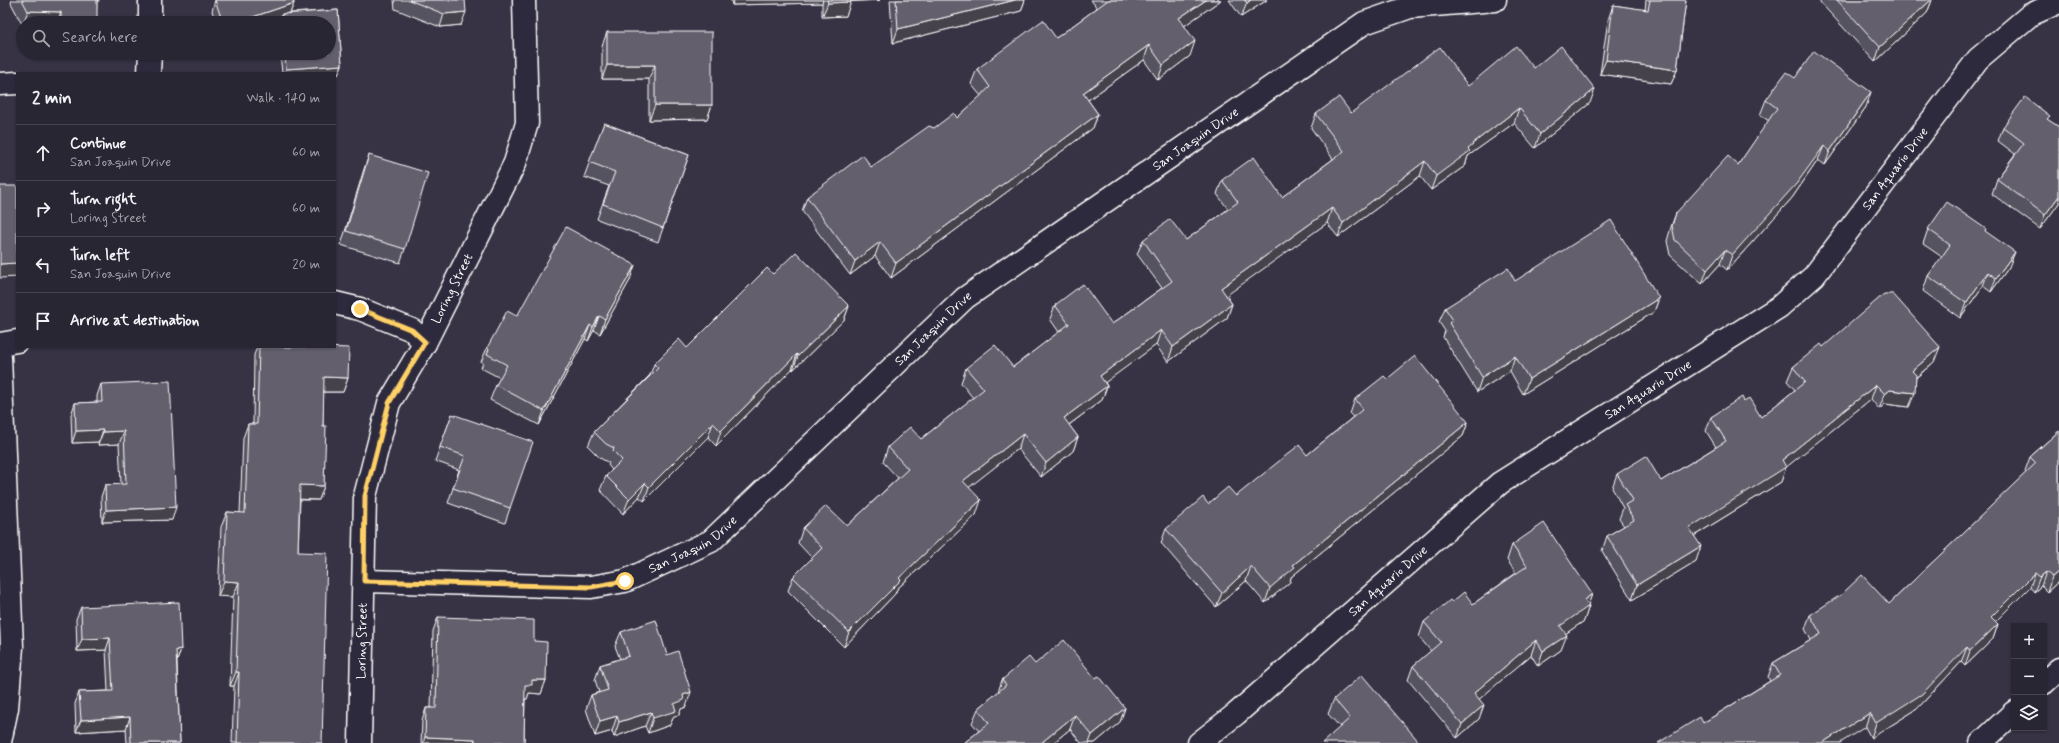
<!DOCTYPE html>
<html lang="en">
<head>
<meta charset="utf-8">
<style>
  body { margin:0; font-family:Mynerve,sans-serif; background:#312e3c; color:#f1f3f6 }
  .controls { position:absolute; right:12px; bottom:12px; display:grid; overflow:hidden; border-radius:0px; box-shadow:0 1px 3px #0004 }
  .controls button { width:36px; height:36px; display:grid; place-items:center; padding:0; border:0; border-bottom:1px solid #45434f; background:#292634; color:#f1f3f6; font:20px sans-serif }
  .stop { position:absolute; width:12px; height:12px; margin:-9px; border:3px solid #ffd166; border-radius:50%; background:#fff }
  .stop.end { background:#ffd166; border-color:#fff; box-shadow:0 1px 4px #0008 }
  .list { margin:0; padding:0; list-style:none }
  h2 { display:flex; justify-content:space-between; align-items:center; height:52px; margin:0; padding:0 16px; font-size:17px }
  h2 small { font-size:13px; font-weight:400; color:#a5a5ac }
  .list li { display:grid; grid-template-columns:26px 1fr auto; gap:12px; align-items:center; box-sizing:border-box; height:56px; padding:0 16px; border-top:1px solid #45434f }
  .list b { display:block; font-size:15px; white-space:nowrap }
  .list p { margin:0; font-size:13px; white-space:nowrap; color:#a5a5ac }
  .list em { font-size:13px; font-style:normal; color:#a5a5ac }
  .icon { flex:none; width:22px; height:22px; fill:none; stroke:currentColor; stroke-width:2; stroke-linecap:round; stroke-linejoin:round }
  .map { position:relative; flex:none; width:2059px; height:743px; overflow:hidden }
  .search { position:absolute; background:#292634; box-shadow:0 1px 3px #0004; left:16px; top:16px; width:320px; height:44px; display:flex; align-items:center; gap:10px; box-sizing:border-box; padding:0 14px; border-radius:22px; color:#a5a5ac; font-size:15px }
  .panel { position:absolute; background:#292634; box-shadow:0 1px 3px #0004; left:16px; top:72px; width:320px; height:276px; border-radius:0px }
  .map>svg:first-child { display:block }
  .lines { fill:none; stroke-linecap:round; stroke-linejoin:round }
  .minor-casing { stroke:#fff; stroke-width:25 }
  .tertiary-casing { stroke:#fff; stroke-width:25 }
  .minor { stroke:#2f2a3d; stroke-width:22 }
  .tertiary { stroke:#2f2a3d; stroke-width:22 }
  .wall { fill:#55525e; stroke:#fff }
  .shaded-wall { fill:#45424c; stroke:#fff }
  .building { fill:#635f6d; stroke:#fff }
  .route { stroke:#ffd166; stroke-width:5 }
  .labels { text-anchor:middle; dominant-baseline:central; stroke-width:3; stroke-linejoin:round; paint-order:stroke }
  .street-label { font-size:13px; fill:#fff; stroke:#2f2a3d }
</style>
</head>
<body>
<div class="map">
<svg width="2059" height="743" viewBox="0 0 2059 743">
  <rect width="100%" height="100%" fill="#373345"/>
  <filter id="ink" filterUnits="userSpaceOnUse"><feTurbulence type="fractalNoise" baseFrequency=".025" numOctaves="2"/><feDisplacementMap in="SourceGraphic" scale="8" xChannelSelector="R" yChannelSelector="G"/><feConvolveMatrix kernelMatrix="1 2 1 2 8 2 1 2 1" color-interpolation-filters="sRGB"/></filter>
  <g filter="url(#ink)">
    <g class="lines">
      <defs>
        <g id="minor">
          <polyline points="150,23 150,0"/>
          <polyline points="149,73 150,53"/>
          <polyline points="0,84 17,83"/>
          <polyline points="335,303 360,309 412,330 425,343"/>
          <polyline points="0,344 17,341"/>
          <polyline points="0,357 12,647 7,708 0,742"/>
          <path id="s1" d="M364,581L591,587L625,581L711,541L965,298L1364,23L1410,7L1495,0"/>
          <polyline points="2044,683 2059,669"/>
          <path id="s2" d="M1199,743L1236,714L1500,483L1779,307L1814,276L1978,59L2030,15L2059,2"/>
          <polyline points="1981,743 2014,712"/>
        </g>
        <g id="tertiary">
          <path id="s3" d="M360,743L365,496L389,403L425,343L515,163L527,123L524,0"/>
        </g>
      </defs>
      <use href="#minor" class="minor-casing"/>
      <use href="#tertiary" class="tertiary-casing"/>
      <use href="#minor" class="minor"/>
      <use href="#tertiary" class="tertiary"/>
    </g>
    <g class="wall">
      <polygon points="12,0 99,0 99,1 97,1 96,23 23,23 23,26 11,3"/>
      <polygon points="215,0 293,0 294,3 290,13 338,10 342,65 338,75 335,75 335,73 282,73 280,53 329,53 329,23 278,23 281,16 261,23 216,23 212,11"/>
      <polygon points="394,0 465,0 461,25 440,27 395,9"/>
      <polygon points="731,0 880,0 851,1 846,16 822,17 822,3 732,5"/>
      <polygon points="890,0 1025,0 1021,11 893,43"/>
      <polygon points="1091,0 1221,0 1184,26 1190,56 1158,80 1144,60 1088,100 1098,114 1093,128 891,278 875,256 850,275 802,211 807,197 871,167 934,128 957,118 981,96 971,84 977,69 1056,38 1097,8"/>
      <polygon points="1229,0 1267,0 1241,17"/>
      <polygon points="1646,0 1686,0 1677,70 1671,84 1600,74 1608,20 1613,5 1645,10"/>
      <polygon points="1818,0 1932,0 1927,13 1875,62"/>
      <polygon points="607,32 712,105 707,119 649,120 649,79 602,79 602,46"/>
      <polygon points="1534,68 1590,103 1535,148 1514,123 1468,156 1465,166 1431,190 1420,176 1338,237 1327,223 1226,295 1232,304 1227,318 1168,362 1156,345 1105,382 1107,386 1102,400 1069,425 1078,437 1073,451 1041,477 1018,449 969,487 976,515 897,589 895,594 844,647 788,591 793,577 812,558 798,543 803,528 847,526 898,478 883,462 888,447 921,439 973,398 961,383 966,368 1013,367 1059,332 1050,319 1055,305 1112,324 1162,288 1137,254 1143,240 1186,240 1228,209 1217,194 1222,180 1282,197 1333,159 1311,128 1316,114 1351,113 1468,86"/>
      <polygon points="1795,78 1866,107 1825,165 1818,160 1792,198 1727,270 1720,264 1702,284 1670,255 1667,241 1671,227 1676,213 1738,165 1769,121 1760,115 1766,100"/>
      <polygon points="2048,120 2059,127 2059,203 2040,229 1992,194 1997,179 2015,154 1998,141 2003,127"/>
      <polygon points="604,123 689,155 658,242 597,219 609,186 584,177"/>
      <polygon points="369,155 405,249 400,263 341,245 364,169"/>
      <polygon points="1928,229 1985,231 2009,267 1991,292 1983,286 1960,318 1923,291 1928,276 1942,257 1923,244"/>
      <polygon points="773,274 849,306 844,320 793,370 792,369 716,446 708,437 644,501 639,497 623,514 600,490 606,476 612,470 608,465 609,463 600,458 588,446 594,432 650,375 654,364 687,348"/>
      <polygon points="630,280 600,334 594,330 588,341 585,339 539,425 490,400 496,385 500,378 481,368 483,363 481,362 487,348 517,316"/>
      <polygon points="1515,281 1659,298 1654,312 1523,394 1510,371 1477,392 1443,337 1445,331 1439,322 1445,308"/>
      <polygon points="257,347 322,347 348,378 343,392 323,392 323,426 324,486 319,500 300,500 298,552 322,743 232,743 234,686 230,686 233,597 218,596 221,527 227,512 240,513 243,438 248,424 253,424 254,355"/>
      <polygon points="1823,347 1934,362 1916,378 1909,407 1885,404 1879,409 1871,399 1786,467 1781,482 1694,536 1696,561 1632,600 1602,551 1607,536 1624,526 1619,519 1623,508 1612,488 1617,474 1661,481 1716,447 1706,431 1711,417 1744,401 1761,417 1795,390 1787,381 1793,367"/>
      <polygon points="1387,379 1468,422 1463,436 1291,577 1290,582 1265,603 1246,581 1216,607 1161,543 1166,529 1208,504 1236,496 1307,455 1353,417 1350,414 1355,399"/>
      <polygon points="101,384 172,520 102,522 101,497 105,485 121,484 119,444 98,445 99,442 72,443 71,415 75,403 97,402 97,396"/>
      <polygon points="452,414 510,508 505,523 448,503 459,470 435,461"/>
      <polygon points="2059,431 2059,581 2047,592 2041,586 2034,592 2030,587 1995,622 1998,624 1993,639 1965,666 1961,662 1917,709 1871,738 1865,727 1703,723 1770,681 1768,677 1773,663 1811,640 1805,629 1810,615 1889,604 2026,473 2025,471 2030,457"/>
      <polygon points="1512,545 1592,594 1588,605 1589,606 1584,621 1565,634 1561,650 1538,666 1531,655 1479,699 1479,719 1457,738 1408,680 1413,666 1431,651 1419,637 1424,622 1452,602 1473,604 1516,573 1507,560"/>
      <polygon points="81,607 181,649 177,661 180,743 127,743 126,729 76,732 75,704 79,692 108,691 106,650 77,651 76,619"/>
      <polygon points="438,617 534,641 546,680 541,694 529,693 527,699 525,699 524,743 421,743 422,721 426,708 431,708 433,631"/>
      <polygon points="621,632 667,655 686,707 681,709 679,715 674,716 670,725 648,733 645,726 614,737 612,731 595,736 586,709 591,695 599,692 595,680 600,665 620,659 615,646"/>
      <polygon points="1035,664 1095,678 1125,708 1120,722 1095,743 1081,743 1070,729 1053,743 964,743 979,731 972,723 978,709 998,692 1002,680"/>
      <polygon points="1334,699 1420,743 1340,727 1328,714"/>
    </g>
    <g class="shaded-wall">
      <polygon points="734,0 823,0 822,3 732,5"/>
      <polygon points="846,0 880,0 846,2"/>
      <polygon points="1015,0 1025,0 1021,11 893,43 898,29"/>
      <polygon points="1206,0 1221,0 1174,33 1179,18"/>
      <polygon points="1251,0 1267,0 1241,17 1247,3"/>
      <polygon points="1931,0 1932,0 1927,13 1875,62 1880,47"/>
      <polygon points="851,2 846,16 822,17 828,3"/>
      <polygon points="294,3 290,13 282,14 281,16 261,23 235,23"/>
      <polygon points="28,11 61,12 57,23 23,23"/>
      <polygon points="466,12 461,25 440,27 444,14"/>
      <polygon points="61,20 97,20 96,23 60,23"/>
      <polygon points="1195,41 1190,56 1158,80 1163,65"/>
      <polygon points="1149,45 1144,60 1078,107 1083,93"/>
      <polygon points="1606,60 1677,70 1671,84 1600,74"/>
      <polygon points="342,65 338,75 335,75 335,73 284,73 286,69"/>
      <polygon points="607,65 655,65 649,79 602,79"/>
      <polygon points="1595,89 1590,103 1535,148 1540,134"/>
      <polygon points="1871,92 1866,107 1825,165 1830,151"/>
      <polygon points="655,105 712,105 707,119 649,120"/>
      <polygon points="1519,108 1514,123 1468,156 1465,166 1431,190 1436,176 1472,144"/>
      <polygon points="1098,114 1093,128 891,278 896,263"/>
      <polygon points="1824,146 1818,160 1792,198 1727,270 1732,255"/>
      <polygon points="1425,161 1420,176 1338,237 1343,223"/>
      <polygon points="2059,196 2059,203 2040,229 2045,215"/>
      <polygon points="1332,208 1327,223 1216,303 1221,288"/>
      <polygon points="880,242 875,256 850,275 855,261"/>
      <polygon points="1725,250 1720,264 1702,284 1707,270"/>
      <polygon points="2015,252 2009,267 1991,292 1996,278"/>
      <polygon points="17,263 17,277 0,278 0,264"/>
      <polygon points="635,265 630,280 600,334 605,319"/>
      <polygon points="1988,272 1983,286 1960,318 1966,303"/>
      <polygon points="1659,298 1654,312 1523,394 1529,379"/>
      <polygon points="1232,304 1227,318 1168,362 1173,347"/>
      <polygon points="849,306 844,320 793,370 798,356"/>
      <polygon points="599,316 594,330 588,341 593,327"/>
      <polygon points="590,325 585,339 539,425 544,411"/>
      <polygon points="1161,330 1156,345 1095,390 1100,376"/>
      <polygon points="1940,347 1934,362 1907,385 1912,371"/>
      <polygon points="797,354 792,369 716,446 721,431"/>
      <polygon points="1515,356 1510,371 1477,392 1482,377"/>
      <polygon points="324,377 348,378 343,392 318,392"/>
      <polygon points="1876,385 1871,399 1784,469 1786,467 1781,482 1684,542 1689,528 1782,460"/>
      <polygon points="1107,386 1102,400 1058,433 1064,418"/>
      <polygon points="1890,390 1915,393 1909,407 1885,404 1879,409 1885,394"/>
      <polygon points="1468,422 1463,436 1291,577 1290,582 1265,603 1270,588 1293,565"/>
      <polygon points="713,423 708,437 644,501 649,487"/>
      <polygon points="103,430 99,442 72,443 76,431"/>
      <polygon points="124,431 119,444 98,445 103,432"/>
      <polygon points="1023,434 1018,449 958,496 963,481"/>
      <polygon points="1078,437 1073,451 1041,477 1046,463"/>
      <polygon points="645,483 639,497 623,514 629,499"/>
      <polygon points="300,485 324,486 319,500 295,499"/>
      <polygon points="981,500 976,515 897,589 895,594 844,647 849,632 899,578"/>
      <polygon points="176,507 172,520 102,522 106,510"/>
      <polygon points="1701,546 1696,561 1632,600 1637,585"/>
      <polygon points="1251,566 1246,581 1216,607 1222,593"/>
      <polygon points="2059,571 2059,581 2047,592 2052,577"/>
      <polygon points="2046,572 2041,586 2034,592 2040,577"/>
      <polygon points="2035,573 2030,587 1985,632 1991,617"/>
      <polygon points="224,581 239,582 233,597 218,596"/>
      <polygon points="1592,594 1587,608 1589,606 1584,621 1555,641 1560,626 1584,600"/>
      <polygon points="1998,624 1993,639 1965,666 1970,651"/>
      <polygon points="1567,635 1561,650 1538,666 1543,651"/>
      <polygon points="110,638 106,650 77,651 82,639"/>
      <polygon points="1536,640 1531,655 1469,708 1474,693"/>
      <polygon points="1967,647 1961,662 1917,709 1871,738 1876,723"/>
      <polygon points="181,649 177,661 172,662 176,650"/>
      <polygon points="236,672 239,672 234,686 230,686"/>
      <polygon points="532,680 546,680 541,694 529,693 527,699 521,699 525,685"/>
      <polygon points="691,692 686,707 681,709 679,715 674,716 670,725 648,733 653,718 674,704 683,695"/>
      <polygon points="1484,705 1479,719 1457,738 1462,724"/>
      <polygon points="1125,708 1120,722 1095,743 1089,743 1092,735"/>
      <polygon points="651,712 645,726 614,737 619,722"/>
      <polygon points="1870,713 1865,727 1840,743 1822,743"/>
      <polygon points="1075,715 1070,729 1053,743 1041,743"/>
      <polygon points="617,716 612,731 595,736 600,721"/>
      <polygon points="130,717 126,729 76,732 81,720"/>
      <polygon points="425,737 475,739 474,743 423,743"/>
    </g>
    <g class="building">
      <polygon points="22,0 97,0 97,20 61,20 61,12 28,11"/>
      <polygon points="215,0 293,0 294,3 235,23 223,23"/>
      <polygon points="409,0 465,0 466,12 444,14"/>
      <polygon points="827,0 851,0 851,2 828,3"/>
      <polygon points="896,0 1015,0 898,29"/>
      <polygon points="1108,0 1206,0 1179,18 1195,41 1163,65 1149,45 1083,93 1098,114 896,263 880,242 855,261 807,197 863,155 871,167 929,126 934,128 954,113 957,118 990,87 977,69 1043,20 1056,38"/>
      <polygon points="1244,0 1251,0 1247,3"/>
      <polygon points="1650,0 1686,0 1677,70 1606,60 1613,5 1648,10"/>
      <polygon points="1837,0 1931,0 1880,47"/>
      <polygon points="338,10 342,65 286,69 285,53 329,53 329,23 282,23 282,14"/>
      <polygon points="607,32 712,32 712,105 655,105 655,65 607,65"/>
      <polygon points="1516,46 1534,68 1561,46 1595,89 1540,134 1519,108 1472,144 1473,145 1468,149 1470,151 1436,176 1425,161 1343,223 1332,208 1221,288 1232,304 1173,347 1161,330 1100,376 1107,386 1064,418 1078,437 1046,463 1023,434 963,481 981,500 899,578 901,580 849,632 793,577 822,548 803,528 826,506 847,526 908,469 888,447 910,427 921,439 984,389 966,368 995,345 1013,367 1069,324 1055,305 1083,284 1112,324 1172,281 1143,240 1170,219 1186,240 1238,202 1222,180 1254,157 1282,197 1344,151 1316,114 1339,97 1351,113 1440,47 1468,86"/>
      <polygon points="1814,51 1871,92 1830,151 1824,146 1797,183 1732,255 1725,250 1707,270 1675,240 1672,226 1676,213 1728,156 1738,165 1777,108 1766,100 1786,72 1795,78"/>
      <polygon points="2025,97 2050,116 2047,119 2059,127 2059,196 2045,215 1997,179 2024,143 2003,127"/>
      <polygon points="604,123 689,155 663,228 603,204 615,172 589,162"/>
      <polygon points="369,155 428,173 405,249 346,231"/>
      <polygon points="0,186 17,186 17,263 0,264"/>
      <polygon points="1947,202 1986,229 1985,231 2015,252 1996,278 1988,272 1966,303 1928,276 1950,245 1928,229"/>
      <polygon points="1611,220 1659,298 1529,379 1515,356 1482,377 1449,323 1453,320 1445,308 1508,268 1515,281"/>
      <polygon points="566,227 635,265 605,319 599,316 593,327 590,325 544,411 496,385 507,365 487,354 489,349 487,348 507,311 517,316"/>
      <polygon points="796,252 849,306 798,356 797,354 721,431 713,423 649,487 645,483 629,499 606,476 622,460 613,451 614,448 606,444 594,432 658,368 654,364 679,339 687,348 767,268 773,274"/>
      <polygon points="1884,294 1893,294 1940,347 1912,371 1916,375 1915,393 1890,390 1885,394 1876,385 1782,460 1786,467 1689,528 1701,546 1637,585 1607,536 1634,520 1625,505 1633,500 1617,474 1646,456 1661,481 1726,441 1711,417 1742,397 1744,401 1749,398 1761,417 1805,382 1793,367 1821,344 1823,347"/>
      <polygon points="259,347 322,347 349,348 348,378 324,377 323,426 326,426 324,486 300,485 298,552 327,553 322,743 237,743 239,672 236,672 239,582 224,581 227,512 245,513 248,424 257,424"/>
      <polygon points="1415,356 1468,422 1293,565 1295,567 1270,588 1251,566 1222,593 1166,529 1203,497 1208,504 1228,487 1236,496 1299,445 1307,455 1363,409 1355,399 1384,376 1387,379"/>
      <polygon points="170,381 176,507 106,510 105,485 126,484 124,431 103,432 103,430 76,431 75,403 102,402 101,384"/>
      <polygon points="452,414 533,442 510,508 453,488 465,456 440,447"/>
      <polygon points="2059,431 2059,571 2052,577 2046,572 2040,577 2035,573 1991,617 1998,624 1970,651 1967,647 1922,694 1876,723 1870,713 1822,743 1658,743 1700,717 1703,723 1780,675 1773,663 1821,634 1810,615 1842,594 1862,575 1889,604 2036,463 2030,457"/>
      <polygon points="1544,523 1592,594 1584,600 1589,606 1560,626 1567,635 1543,651 1536,640 1474,693 1484,705 1462,724 1413,666 1441,642 1424,622 1450,600 1452,602 1464,592 1473,604 1527,566 1512,545"/>
      <polygon points="179,602 181,649 176,650 180,743 131,743 130,717 81,720 79,692 113,691 110,638 82,639 81,607"/>
      <polygon points="438,617 534,620 534,641 547,642 546,680 532,680 532,685 525,685 524,743 475,743 475,739 425,737 426,708 436,708"/>
      <polygon points="656,620 667,655 678,651 691,692 683,695 684,700 674,704 676,711 653,718 651,712 619,722 617,716 600,721 591,695 608,690 600,665 629,656 621,632"/>
      <polygon points="1064,640 1095,678 1099,676 1125,708 1092,735 1075,715 1041,743 964,743 989,723 978,709 1006,685 1002,680 1029,657 1035,664"/>
      <polygon points="1362,675 1420,743 1322,743 1350,718 1334,699"/>
    </g>
  </g>
  <g class="lines" filter="url(#ink)">
    <polyline class="route" points="360,309 412,330 425,342 389,403 365,496 364,581 591,587 625,581"/>
  </g>
  <g class="labels">
    <g class="street-label">
      <text stroke="none"><textPath href="#s1" startOffset="988">San Joaquin Drive</textPath></text>
      <text stroke="none"><textPath href="#s2" startOffset="909">San Aquario Drive</textPath></text>
      <text stroke="none"><textPath href="#s3" startOffset="474">Loring Street</textPath></text>
      <text stroke="none"><textPath href="#s1" startOffset="664">San Joaquin Drive</textPath></text>
      <text stroke="none"><textPath href="#s2" startOffset="573">San Aquario Drive</textPath></text>
      <text stroke="none"><textPath href="#s1" startOffset="339">San Joaquin Drive</textPath></text>
      <text stroke="none"><textPath href="#s2" startOffset="249">San Aquario Drive</textPath></text>
      <text stroke="none"><textPath href="#s3" startOffset="102">Loring Street</textPath></text>
    </g>
  </g>
</svg>
<div class="controls">
<button>+</button>
<button>−</button>
<button><svg class="icon" aria-label="layers" viewBox="0 0 24 24"><path d="M12 4l9 5-9 5-9-5zM3 14l9 5 9-5"/></svg></button>
</div>
<div class="stop" style="left:625px;top:581px"></div>
<div class="stop end" style="left:360px;top:309px"></div>
<div class="search"><svg class="icon" aria-label="search" viewBox="0 0 24 24"><circle cx="10" cy="10" r="6"/><path d="M15 15l6 6"/></svg>Search here</div>
<section class="panel">
<h2>2 min<small>Walk · 140 m</small></h2>
<ul class="list">
<li><svg class="icon" aria-label="ahead" viewBox="0 0 24 24"><path d="M12 20V5M6 11l6-6 6 6"/></svg><div><b>Continue</b><p>San Joaquin Drive</p></div><em>60 m</em></li>
<li><svg class="icon" aria-label="right" viewBox="0 0 24 24"><path d="M7 20v-9h11M14 6l5 5-5 5"/></svg><div><b>Turn right</b><p>Loring Street</p></div><em>60 m</em></li>
<li><svg class="icon" aria-label="left" viewBox="0 0 24 24"><path d="M17 20v-9H6M10 6l-5 5 5 5"/></svg><div><b>Turn left</b><p>San Joaquin Drive</p></div><em>20 m</em></li>
<li><svg class="icon" aria-label="arrive" viewBox="0 0 24 24"><path d="M6 21V4h12l-3 4 3 4H6"/></svg><div><b>Arrive at destination</b></div></li>
</ul>
</section>
</div>
</body>
</html>
